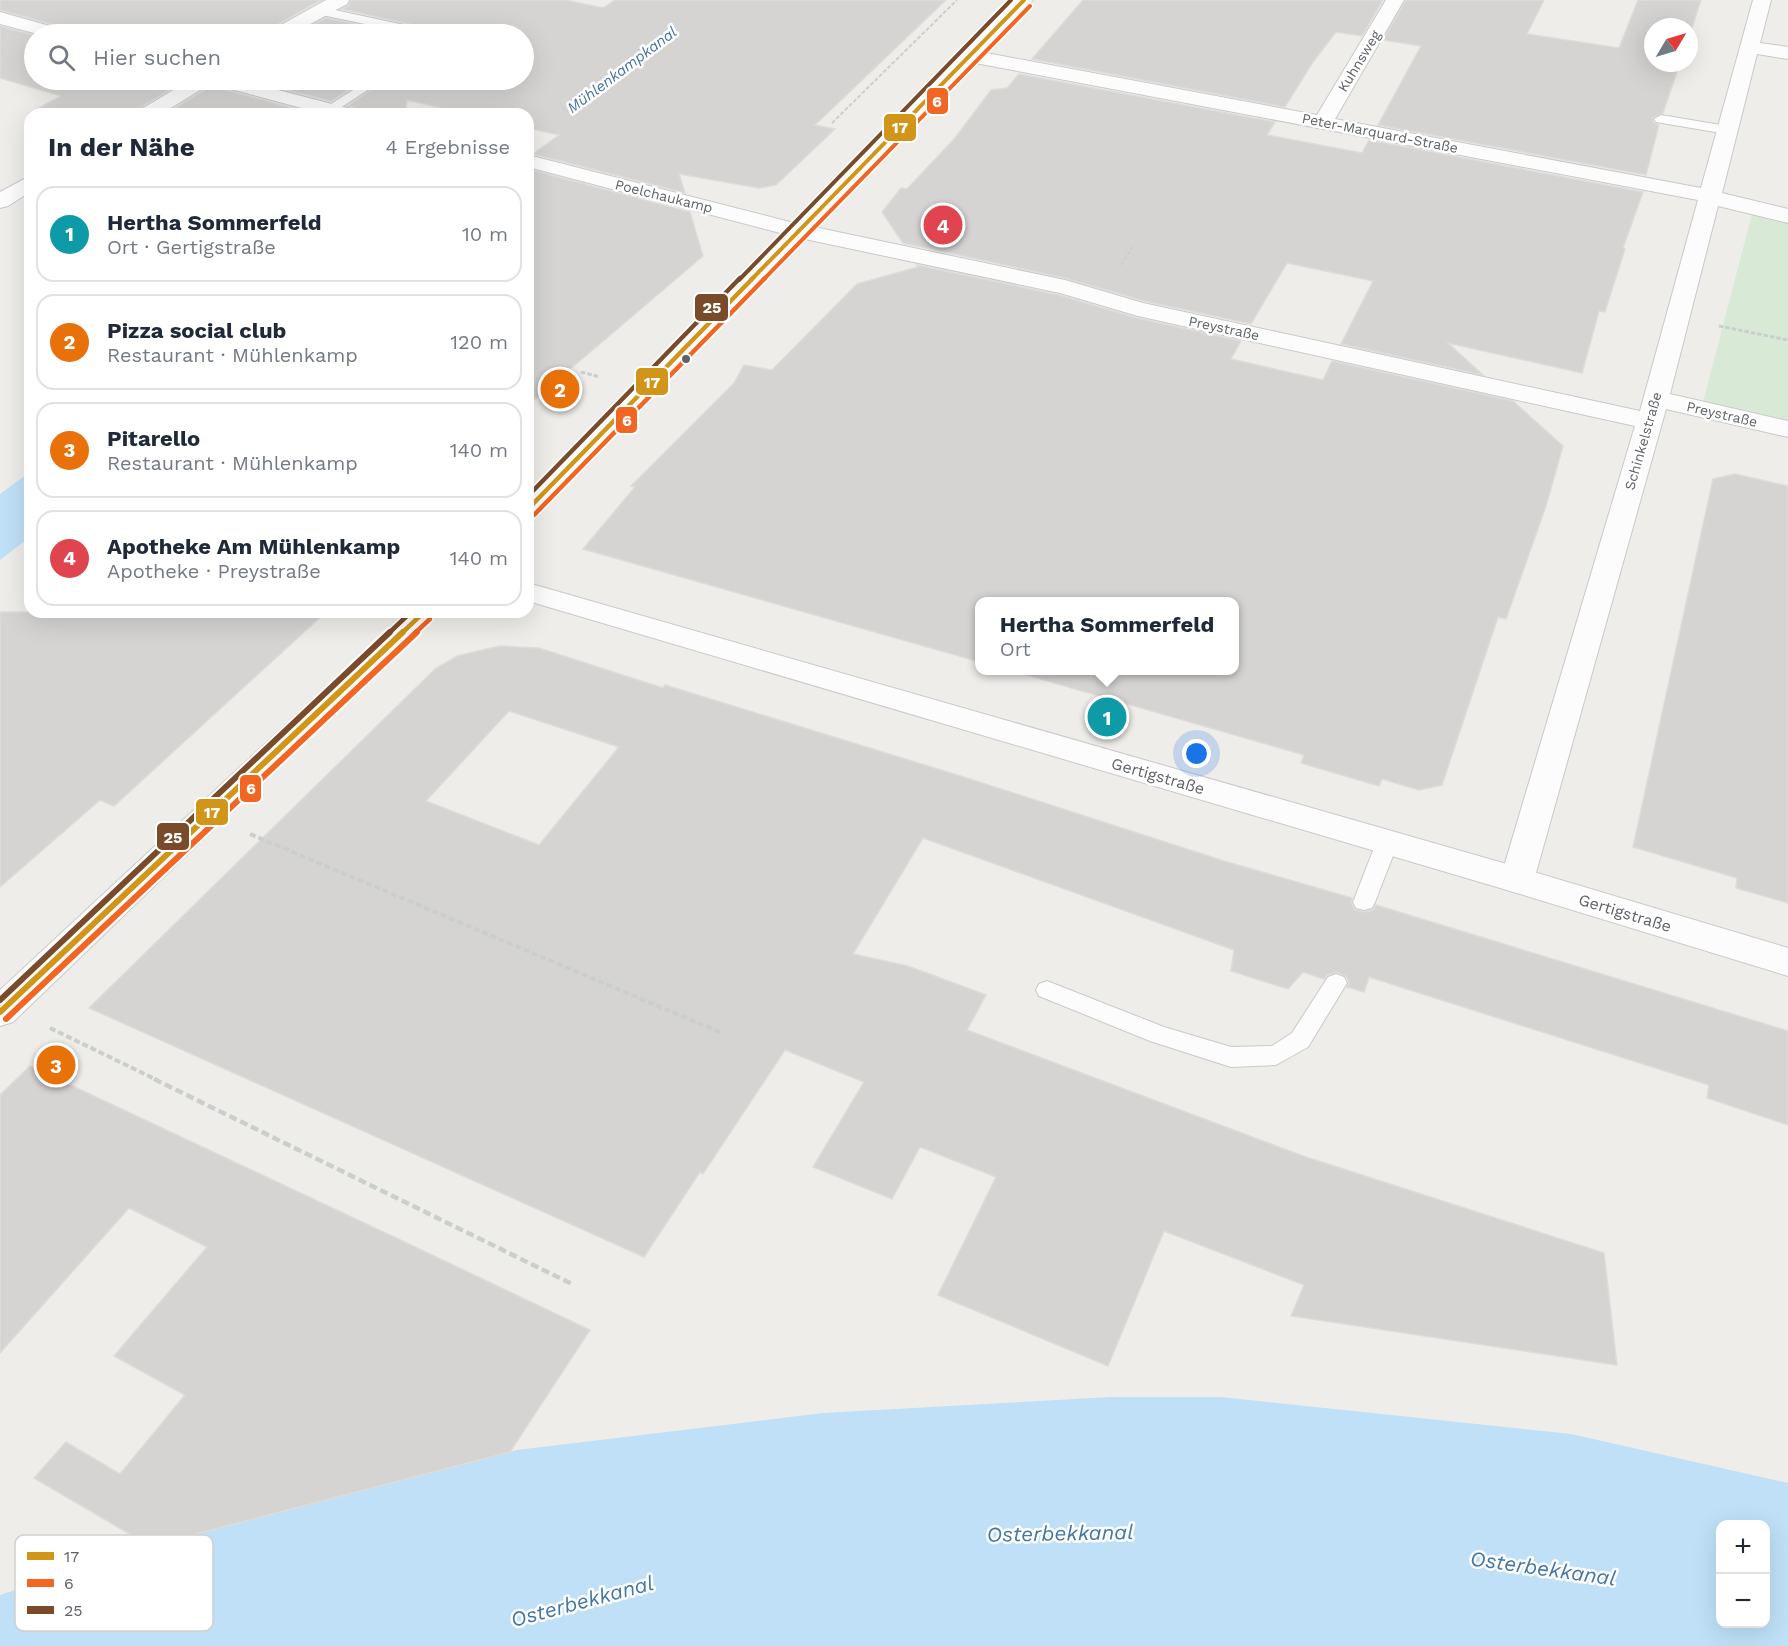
<!DOCTYPE html>
<html lang="de">
<head>
<meta charset="utf-8">
<style>
  body { margin:0; font-family:"Work Sans",sans-serif; background:#f2f2f3; color:#1f2937 }
  .controls { position:absolute; right:18px; bottom:18px; display:grid; overflow:hidden; border-radius:12px; box-shadow:0 6px 24px #0002 }
  .controls button { width:54px; height:54px; display:grid; place-items:center; padding:0; border:0; border-bottom:2px solid #e0e1e3; background:#fff; color:#1f2937; font:30px sans-serif }
  .compass { position:absolute; left:1644px; top:18px; width:54px; height:54px; border-radius:50%; background:#fff; box-shadow:0 6px 24px #0002; rotate:52deg }
  .you { position:absolute; left:1197px; top:754px; width:21px; height:21px; margin:-15px; border:4px solid #fff; border-radius:50%; background:#1a73e8; box-shadow:0 0 0 9px #1a73e833 }
  .badge { display:grid; place-items:center; width:39px; height:39px; border-radius:50%; background:#919395; color:#fff; font-size:20px; font-weight:700 }
  .pin { position:absolute; translate:-50% -50%; border:3px solid #fff; box-shadow:0 2px 6px #0006 }
  .popup { position:absolute; left:975px; top:597px; width:264px; height:78px; box-sizing:border-box; display:grid; place-content:center; border-radius:12px; background:#fff; filter:drop-shadow(0 2px 4px #0005); font-size:20px; white-space:nowrap; color:#747a83 }
  .popup b { font-size:22px; color:#1f2937 }
  .popup::after { content:''; position:absolute; left:50%; top:100%; margin-left:-12px; border:12px solid transparent; border-top-color:#fff }
  .list { margin:0; padding:0; list-style:none }
  h2 { display:flex; justify-content:space-between; align-items:center; height:78px; margin:0; padding:0 24px; font-size:26px }
  h2 small { font-size:20px; font-weight:400; color:#747a83 }
  .list li { display:grid; grid-template-columns:39px 1fr auto; gap:18px; align-items:center; box-sizing:border-box; height:96px; margin:0 12px 12px; padding:0 12px; border:2px solid #e0e1e3; border-radius:18px }
  .list b { display:block; font-size:22px; white-space:nowrap }
  .list p { margin:0; font-size:20px; white-space:nowrap; color:#747a83 }
  .list em { font-size:20px; font-style:normal; color:#747a83 }
  .icon { flex:none; width:33px; height:33px; fill:none; stroke:currentColor; stroke-width:2; stroke-linecap:round; stroke-linejoin:round }
  .map { position:relative; flex:none; width:1788px; height:1646px; overflow:hidden }
  .search { position:absolute; background:#fff; box-shadow:0 6px 24px #0002; left:24px; top:24px; width:510px; height:66px; display:flex; align-items:center; gap:15px; box-sizing:border-box; padding:0 21px; border-radius:33px; color:#747a83; font-size:22px }
  .panel { position:absolute; background:#fff; box-shadow:0 6px 24px #0002; left:24px; top:108px; width:510px; height:510px; border-radius:18px }
  .map>svg:first-child { display:block }
  .green { fill:#d8ead6 }
  .water { fill:#bfe0f7; fill-rule:evenodd }
  .building { fill:#d5d4d3; stroke:#dedcd9; stroke-width:1.5; fill-rule:evenodd }
  .lines { fill:none; stroke-linecap:round; stroke-linejoin:round }
  .service-casing { stroke:#c9c9c9; stroke-width:2 }
  .minor-casing { stroke:#c9c9c9; stroke-width:2 }
  .tertiary-casing { stroke:#c9c9c9; stroke-width:2 }
  .path-far3 { stroke:#cacfcd; stroke-width:2; stroke-dasharray:4 2; stroke-linecap:butt }
  .path-far2 { stroke:#cacfcd; stroke-width:3; stroke-dasharray:4.5 2; stroke-linecap:butt }
  .path-far1 { stroke:#cacfcd; stroke-width:4; stroke-dasharray:6 3; stroke-linecap:butt }
  .path { stroke:#cacfcd; stroke-width:4.5; stroke-dasharray:8 4; stroke-linecap:butt }
  .service { fill:#fcfcfc; fill-rule:evenodd }
  .minor { fill:#fcfcfc; fill-rule:evenodd }
  .tertiary { fill:#fcfcfc; fill-rule:evenodd }
  .bus-1-far2-casing { stroke:#fff; stroke-width:7 }
  .bus-1-far1-casing { stroke:#fff; stroke-width:8 }
  .bus-1-casing { stroke:#fff; stroke-width:10 }
  .bus-2-far2-casing { stroke:#fff; stroke-width:7 }
  .bus-2-far1-casing { stroke:#fff; stroke-width:8 }
  .bus-2-casing { stroke:#fff; stroke-width:10 }
  .bus-3-far2-casing { stroke:#fff; stroke-width:7 }
  .bus-3-far1-casing { stroke:#fff; stroke-width:8 }
  .bus-3-casing { stroke:#fff; stroke-width:10 }
  .bus-1-far2 { stroke:#d1951a; stroke-width:4 }
  .bus-1-far1 { stroke:#d1951a; stroke-width:4.5 }
  .bus-1 { stroke:#d1951a; stroke-width:6 }
  .bus-2-far2 { stroke:#f26522; stroke-width:4 }
  .bus-2-far1 { stroke:#f26522; stroke-width:4.5 }
  .bus-2 { stroke:#f26522; stroke-width:6 }
  .bus-3-far2 { stroke:#7a4b2a; stroke-width:4 }
  .bus-3-far1 { stroke:#7a4b2a; stroke-width:4.5 }
  .bus-3 { stroke:#7a4b2a; stroke-width:6 }
  .bus-dot { fill:#5f6367; stroke:#fff; stroke-width:2 }
  .labels { text-anchor:middle; dominant-baseline:central; stroke-width:5; stroke-linejoin:round; paint-order:stroke }
  .far-street-label { font-size:14px; fill:#5f6367; stroke:#fff }
  .far-water-label { font-size:15px; font-style:italic; fill:#4375a7; stroke:#fff }
  .street-label { font-size:16px; fill:#5f6367; stroke:#fff }
  .near-water-label { font-size:21px; font-style:italic; fill:#4375a7; stroke:#fff }
  .key { fill:#fff; stroke:#cfd0d1; stroke-width:1.5 }
  .key-label { font-size:16px; fill:#5f6367 }
  .line-badge { stroke:#fff; stroke-width:2 }
  .badge-label { font-size:16px; text-anchor:middle; font-weight:bold; fill:#fff }
</style>
</head>
<body>
<div class="map">
<svg width="1788" height="1646" viewBox="0 0 1788 1646">
  <rect width="100%" height="100%" fill="#eeedea"/>
  <polygon class="green" points="1752,214 1788,221 1788,421 1703,402"/>
  <g class="water">
    <polygon points="30,472 30,537 0,560 0,494"/>
    <path d="M1111,1397H1221L1571,1434L1788,1483V1646H0V1595L150,1546L517,1450L823,1413ZM1720,1524H1766V1624H1720Z"/>
  </g>
  <g class="building">
    <polygon points="0,0 321,0 271,28 267,34 69,34 65,28 0,10"/>
    <polygon points="351,0 566,0 603,8 615,0 946,0 815,125 835,129 776,185 759,188 679,174 685,193 533,154 559,135 528,128 528,114 468,114 407,100 405,114 360,114 356,108 348,106 385,80 524,80 524,34 435,34 427,28 342,9 348,6"/>
    <polygon points="1083,0 1383,0 1362,36 1336,32 1313,62 1285,107 1032,59"/>
    <polygon points="1406,0 1544,0 1527,34 1619,48 1638,0 1701,0 1689,37 1689,27 1653,27 1653,63 1680,63 1663,113 1652,118 1654,123 1659,125 1646,175 1378,125 1421,46 1383,40"/>
    <polygon points="326,18 404,34 296,34"/>
    <polygon points="0,26 34,35 34,80 186,80 139,108 135,114 28,114 61,96 0,78"/>
    <polygon points="1019,74 1275,122 1267,135 1362,153 1369,140 1643,192 1623,248 1625,249 1605,312 1599,311 1582,373 1448,343 1483,375 1341,344 1373,281 1287,263 1251,324 1144,301 1065,278 903,243 882,212 901,188 907,189 955,138 991,90 1007,88"/>
    <polygon points="247,80 366,80 331,101"/>
    <polygon points="211,86 315,114 165,114"/>
    <polygon points="528,169 690,212 703,256 528,405"/>
    <polygon points="917,265 1059,295 1137,318 1241,341 1231,359 1323,380 1332,361 1513,401 1563,446 1546,506 1506,619 1498,617 1442,785 1419,790 1382,779 1379,786 1301,763 1304,755 1009,670 1234,670 1234,602 980,602 980,662 583,549 635,487 631,486 734,383 744,365 772,370 857,284 918,267"/>
    <polygon points="1735,474 1788,486 1788,903 1736,888 1737,878 1633,847 1713,479"/>
    <polygon points="0,612 326,612 114,806 100,800 0,887"/>
    <path d="M500,646L539,648L663,688L665,685L967,778L1224,861L1352,898L1351,903L1355,910L1365,912L1373,910L1376,905L1788,1031V1125L1707,1098L1709,1085L1369,977L1364,992L1347,987L1349,982L1346,976L1337,972L1327,975L1324,979L1303,972L1288,989L1231,971L1234,950L923,838L853,954L908,966L986,995L967,1030L1303,1156L1604,1253L1617,1365L1291,1316L1304,1285L1164,1231L1108,1366L938,1295L996,1177L920,1147L892,1199L813,1167L864,1082L785,1050L703,1174L700,1172L644,1257L89,1008L435,669L457,656ZM509,711L619,747L539,845L426,801Z"/>
    <polygon points="30,1066 392,1236 590,1330 510,1452 150,1546 34,1478 66,1442 120,1474 185,1395 114,1356 207,1247 129,1208 0,1353 0,1095"/>
  </g>
  <g class="lines">
    <defs>
      <g id="service">
        <polygon points="321,7 427,30 433,34 413,34 317,14 317,8"/>
        <polygon points="369,80 383,80 334,112 329,113 323,109"/>
        <polygon points="1661,115 1727,126 1734,130 1727,134 1656,122 1654,119"/>
        <polygon points="1387,835 1395,838 1398,843 1375,902 1372,908 1364,910 1356,908 1353,902 1376,843 1379,838"/>
        <polygon points="1336,974 1344,977 1347,983 1308,1047 1276,1065 1231,1067 1150,1041 1039,996 1036,990 1039,984 1047,981 1164,1027 1231,1047 1272,1046 1292,1033 1328,977"/>
      </g>
      <g id="minor">
        <polygon points="326,0 349,0 347,4 292,34 269,34 272,30"/>
        <polygon points="1386,0 1404,0 1335,119 1701,188 1753,0 1771,0 1760,43 1788,47 1788,59 1757,54 1722,193 1788,209 1788,223 1718,206 1670,394 1788,421 1788,437 1666,409 1534,880 1529,889 1517,893 1505,889 1500,880 1635,426 1138,316 1060,293 800,238 792,236 789,231 792,226 800,224 1065,280 1143,303 1640,411 1698,200 970,62 963,60 960,56 963,52 970,50 1317,115"/>
        <polygon points="190,80 213,80 210,84 161,114 137,114 140,110"/>
        <polygon points="30,176 30,192 8,206 0,208 0,192"/>
      </g>
      <g id="tertiary">
        <polygon points="1014,0 1033,0 538,515 528,517 528,493 784,234 528,167 528,155 794,223"/>
        <polygon points="0,12 64,30 67,34 38,34 0,24"/>
        <polygon points="209,80 240,80 355,110 358,114 324,114 212,84"/>
        <polygon points="528,583 1517,867 1788,948 1788,976 1517,893 528,601"/>
        <polygon points="407,612 439,612 13,1022 0,1026 0,990"/>
      </g>
    </defs>
    <use href="#service" class="service-casing"/>
    <use href="#minor" class="minor-casing"/>
    <use href="#tertiary" class="tertiary-casing"/>
    <g class="path-far3">
      <polyline points="832,123 957,0"/>
      <polyline points="1121,265 1134,245"/>
    </g>
    <g class="path-far2">
      <polyline points="1719,326 1788,340"/>
      <polyline points="581,372 600,377"/>
    </g>
    <g class="path-far1">
      <polyline points="250,834 722,1033"/>
      <polyline points="50,1028 157,1080"/>
    </g>
    <polyline class="path" points="154,1079 572,1284"/>
    <use href="#service" class="service"/>
    <use href="#minor" class="minor"/>
    <use href="#tertiary" class="tertiary"/>
    <defs>
      <polyline id="bus-1-far2" points="751,280 1024,0"/>
      <g id="bus-1-far1">
        <polyline points="528,509 753,278"/>
        <polyline points="402,633 424,612"/>
      </g>
      <polyline id="bus-1" points="0,1012 403,632"/>
      <polyline id="bus-2-far2" points="763,280 1030,6"/>
      <g id="bus-2-far1">
        <polyline points="534,515 765,278"/>
        <polyline points="415,633 430,619"/>
      </g>
      <polyline id="bus-2" points="6,1019 417,632"/>
      <polyline id="bus-3-far2" points="739,280 1011,0"/>
      <g id="bus-3-far1">
        <polyline points="528,496 740,278"/>
        <polyline points="389,633 411,612"/>
      </g>
      <polyline id="bus-3" points="0,1000 390,632"/>
    </defs>
    <use href="#bus-1-far2" class="bus-1-far2-casing"/>
    <use href="#bus-1-far1" class="bus-1-far1-casing"/>
    <use href="#bus-1" class="bus-1-casing"/>
    <use href="#bus-2-far2" class="bus-2-far2-casing"/>
    <use href="#bus-2-far1" class="bus-2-far1-casing"/>
    <use href="#bus-2" class="bus-2-casing"/>
    <use href="#bus-3-far2" class="bus-3-far2-casing"/>
    <use href="#bus-3-far1" class="bus-3-far1-casing"/>
    <use href="#bus-3" class="bus-3-casing"/>
    <use href="#bus-1-far2" class="bus-1-far2"/>
    <use href="#bus-1-far1" class="bus-1-far1"/>
    <use href="#bus-1" class="bus-1"/>
    <use href="#bus-2-far2" class="bus-2-far2"/>
    <use href="#bus-2-far1" class="bus-2-far1"/>
    <use href="#bus-2" class="bus-2"/>
    <use href="#bus-3-far2" class="bus-3-far2"/>
    <use href="#bus-3-far1" class="bus-3-far1"/>
    <use href="#bus-3" class="bus-3"/>
  </g>
  <circle class="bus-dot" cx="686" cy="359" r="5"/>
  <g class="labels">
    <g class="far-street-label">
      <text transform="translate(1359 61) rotate(-59)">Kuhnsweg</text>
      <text transform="translate(1380 133) rotate(11)">Peter-Marquard-Straße</text>
      <text transform="translate(664 196) rotate(14)">Poelchaukamp</text>
      <text transform="translate(1224 328) rotate(12)">Preystraße</text>
      <text transform="translate(1722 414) rotate(13)">Preystraße</text>
      <text transform="translate(1643 441) rotate(-74)">Schinkelstraße</text>
    </g>
    <g class="far-water-label">
      <text transform="translate(622 70) rotate(-37)">Mühlenkampkanal</text>
    </g>
    <g class="street-label">
      <text transform="translate(1158 776) rotate(16)">Gertigstraße</text>
      <text transform="translate(1625 913) rotate(17)">Gertigstraße</text>
    </g>
    <g class="near-water-label">
      <text transform="translate(1060 1533) rotate(-1)">Osterbekkanal</text>
      <text transform="translate(1543 1568) rotate(8)">Osterbekkanal</text>
      <text transform="translate(582 1601) rotate(-15)">Osterbekkanal</text>
    </g>
  </g>
  <rect x="15" y="1535" width="198" height="96" rx="9" class="key"/>
  <rect x="27" y="1552" width="27" height="8" fill="#d1951a"/>
  <rect x="27" y="1579" width="27" height="8" fill="#f26522"/>
  <rect x="27" y="1606" width="27" height="8" fill="#7a4b2a"/>
  <g class="key-label">
    <text x="64" y="1562">17</text>
    <text x="64" y="1589">6</text>
    <text x="64" y="1616">25</text>
  </g>
  <g class="line-badge">
    <rect x="926" y="87" width="23" height="28" rx="6" fill="#f26522"/>
    <rect x="883" y="113" width="34" height="29" rx="6" fill="#d1951a"/>
    <rect x="694" y="293" width="35" height="29" rx="6" fill="#7a4b2a"/>
    <rect x="635" y="367" width="34" height="29" rx="6" fill="#d1951a"/>
    <rect x="615" y="406" width="23" height="28" rx="6" fill="#f26522"/>
    <rect x="239" y="774" width="23" height="29" rx="6" fill="#f26522"/>
    <rect x="195" y="798" width="34" height="28" rx="6" fill="#d1951a"/>
    <rect x="156" y="822" width="34" height="29" rx="6" fill="#7a4b2a"/>
  </g>
  <g class="badge-label">
    <text x="937" y="107">6</text>
    <text x="900" y="133">17</text>
    <text x="712" y="313">25</text>
    <text x="652" y="388">17</text>
    <text x="627" y="426">6</text>
    <text x="251" y="794">6</text>
    <text x="212" y="818">17</text>
    <text x="173" y="843">25</text>
  </g>
</svg>
<div class="controls">
<button>+</button>
<button>−</button>
</div>
<svg class="compass" viewBox="-18 -18 36 36"><path d="M0-13l5 13h-10z" fill="#e53935"/><path d="M0 13l5-13h-10z" fill="#747a83"/></svg>
<div class="you"></div>
<div class="pin badge" style="left:1107px;top:717px;background:#0f9aa8">1</div>
<div class="popup"><b>Hertha Sommerfeld</b>Ort</div>
<div class="pin badge" style="left:560px;top:389px;background:#e8710a">2</div>
<div class="pin badge" style="left:56px;top:1065px;background:#e8710a">3</div>
<div class="pin badge" style="left:943px;top:225px;background:#e0444e">4</div>
<div class="search"><svg class="icon" aria-label="search" viewBox="0 0 24 24"><circle cx="10" cy="10" r="6"/><path d="M15 15l6 6"/></svg>Hier suchen</div>
<section class="panel">
<h2>In der Nähe<small>4 Ergebnisse</small></h2>
<ul class="list">
<li><span class="badge" style="background:#0f9aa8">1</span><div><b>Hertha Sommerfeld</b><p>Ort · Gertigstraße</p></div><em>10 m</em></li>
<li><span class="badge" style="background:#e8710a">2</span><div><b>Pizza social club</b><p>Restaurant · Mühlenkamp</p></div><em>120 m</em></li>
<li><span class="badge" style="background:#e8710a">3</span><div><b>Pitarello</b><p>Restaurant · Mühlenkamp</p></div><em>140 m</em></li>
<li><span class="badge" style="background:#e0444e">4</span><div><b>Apotheke Am Mühlenkamp</b><p>Apotheke · Preystraße</p></div><em>140 m</em></li>
</ul>
</section>
</div>
</body>
</html>
